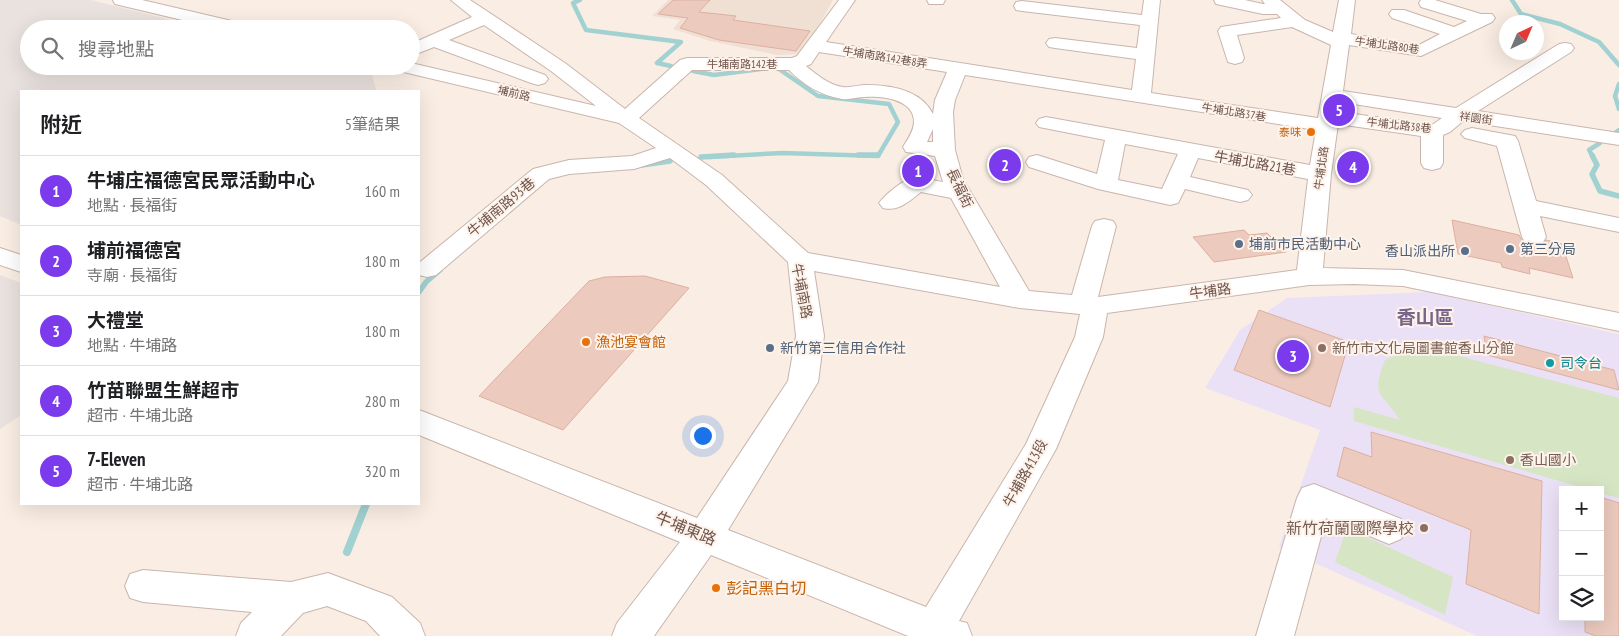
<!DOCTYPE html>
<html lang="zh-TW">
<head>
<meta charset="utf-8">
<style>
  body { margin:0; font-family:"PT Sans Narrow","Noto Sans TC",sans-serif; background:#f6f6f6; color:#202124 }
  .controls { position:absolute; right:15px; bottom:15px; display:grid; overflow:hidden; border-radius:0px; box-shadow:0 5px 20px #0002 }
  .controls button { width:45px; height:45px; display:grid; place-items:center; padding:0; border:0; border-bottom:1px solid #e0e0e0; background:#fff; color:#202124; font:25px sans-serif }
  .compass { position:absolute; left:1499px; top:15px; width:45px; height:45px; border-radius:50%; background:#fff; box-shadow:0 5px 20px #0002; rotate:44deg }
  .you { position:absolute; left:702px; top:435px; width:18px; height:18px; margin:-12px; border:4px solid #fff; border-radius:50%; background:#1a73e8; box-shadow:0 0 0 8px #1a73e833 }
  .badge { display:grid; place-items:center; width:32px; height:32px; border-radius:50%; background:#7c3aed; color:#fff; font-size:16px; font-weight:700 }
  .pin { position:absolute; translate:-50% -50%; border:2px solid #fff; box-shadow:0 1px 5px #0006 }
  .list { margin:0; padding:0; list-style:none }
  h2 { display:flex; justify-content:space-between; align-items:center; height:65px; margin:0; padding:0 20px; font-size:21px }
  h2 small { font-size:16px; font-weight:400; color:#757577 }
  .list li { display:grid; grid-template-columns:32px 1fr auto; gap:15px; align-items:center; box-sizing:border-box; height:70px; padding:0 20px; border-top:1px solid #e0e0e0 }
  .list b { display:block; font-size:19px; white-space:nowrap }
  .list p { margin:0; font-size:16px; white-space:nowrap; color:#757577 }
  .list em { font-size:16px; font-style:normal; color:#757577 }
  .icon { flex:none; width:28px; height:28px; fill:none; stroke:currentColor; stroke-width:2; stroke-linecap:round; stroke-linejoin:round }
  .map { position:relative; flex:none; width:1619px; height:636px; overflow:hidden }
  .search { position:absolute; background:#fff; box-shadow:0 5px 20px #0002; left:20px; top:20px; width:400px; height:55px; display:flex; align-items:center; gap:12px; box-sizing:border-box; padding:0 18px; border-radius:28px; color:#757577; font-size:19px }
  .panel { position:absolute; background:#fff; box-shadow:0 5px 20px #0002; left:20px; top:90px; width:400px; height:415px; border-radius:0px }
  .map>svg:first-child { display:block }
  .residential { fill:#f0dfd3 }
  .industrial { fill:#eae2de }
  .education { fill:#ebe1f6; fill-rule:evenodd }
  .green { fill:#d6e5c4 }
  .lines { fill:none; stroke-linecap:round; stroke-linejoin:round }
  .stream-far2 { stroke:#a2d1d2; stroke-width:4.5 }
  .stream-far1 { stroke:#a2d1d2; stroke-width:5.5 }
  .stream { stroke:#a2d1d2; stroke-width:8 }
  .building { fill:#eccabe; stroke:#ddafa1 }
  .minor-casing { stroke:#c9b5ac; stroke-width:2 }
  .minor { fill:#fff; fill-rule:evenodd }
  .food-dot { fill:#e8710a; stroke:#fdf3ea; stroke-width:2 }
  .service-dot { fill:#5c6f8a; stroke:#fdf3ea; stroke-width:2 }
  .education-dot { fill:#8d6e63; stroke:#fdf3ea; stroke-width:2 }
  .culture-dot { fill:#0f9aa8; stroke:#fdf3ea; stroke-width:2 }
  .labels { text-anchor:middle; dominant-baseline:central; stroke-width:4; stroke-linejoin:round; paint-order:stroke }
  .far-street-label { font-size:11px; fill:#6f544c; stroke:#fdf3ea }
  .far-food-label { font-size:11px; fill:#c56008; stroke:#fdf3ea; text-anchor:end }
  .street-label { font-size:14px; fill:#6f544c; stroke:#fdf3ea }
  .service-label { font-size:14px; fill:#4e5e75; stroke:#fdf3ea; text-anchor:start }
  .food-label { font-size:14px; fill:#c56008; stroke:#fdf3ea; text-anchor:start }
  .education-label { font-size:14px; fill:#785e54; stroke:#fdf3ea; text-anchor:start }
  .culture-label { font-size:14px; fill:#0d838f; stroke:#fdf3ea; text-anchor:start }
  .near-street-label { font-size:16px; fill:#6f544c; stroke:#fdf3ea }
  .near-education-label { font-size:16px; fill:#785e54; stroke:#fdf3ea; text-anchor:end }
  .near-food-label { font-size:16px; fill:#c56008; stroke:#fdf3ea; text-anchor:start }
  .district-label { font-size:19px; font-weight:bold; fill:#79658c; stroke:#fdf3ea }
</style>
</head>
<body>
<div class="map">
<svg width="1619" height="636" viewBox="0 0 1619 636">
  <rect width="100%" height="100%" fill="#faeee4"/>
  <polygon class="residential" points="668,0 833,0 803,54 777,55 710,41 673,29 680,20 652,16"/>
  <g class="industrial">
    <polygon points="0,0 91,0 208,29 29,29 29,66 361,66 371,69 376,91 21,91 21,225 0,216"/>
    <polygon points="0,275 21,283 21,415 0,429"/>
  </g>
  <path class="education" d="M1429,292L1619,334V636H1477L1279,547L1320,430L1205,388L1240,330L1287,298ZM1563,490H1600V617H1563Z"/>
  <g class="green">
    <path d="M1436,350L1619,398V498L1600,493V490H1590L1354,421V407L1400,420C1382,392 1370,397 1385,360L1406,351Z"/>
    <polygon points="1347,528 1453,577 1445,615 1335,562"/>
  </g>
  <g class="lines">
    <g class="stream-far2">
      <polyline points="580,0 573,3 586,30 681,42 657,63 671,66"/>
      <polyline points="1512,0 1521,14 1560,24 1599,42 1619,65"/>
      <polyline points="693,71 714,75 761,69"/>
      <polyline points="1619,84 1615,96 1619,109"/>
      <polyline points="1615,133 1619,130"/>
      <polyline points="709,157 782,153 878,156 898,122 889,104 818,96 776,67"/>
      <polyline points="1593,157 1589,150 1600,143"/>
    </g>
    <g class="stream-far1">
      <polyline points="858,155 878,155"/>
      <polyline points="1592,155 1597,165 1592,174 1600,191 1619,196"/>
      <polyline points="701,157 734,155"/>
      <polyline points="642,165 670,161"/>
      <polyline points="419,292 426,282 440,270"/>
    </g>
    <polyline class="stream" points="347,552 366,504"/>
  </g>
  <g class="building">
    <polygon points="673,0 710,0 699,12 736,16 733,20 810,31 796,51 719,40 680,28 688,18 658,14"/>
    <polygon points="1452,220 1519,235 1523,243 1534,246 1543,244 1546,240 1562,244 1573,278 1529,268 1530,274 1502,267 1501,263 1458,254"/>
    <polygon points="1244,230 1249,235 1267,233 1286,252 1214,262 1193,237"/>
    <polygon points="645,276 689,288 563,430 479,396 589,281 605,277"/>
    <polygon points="1259,310 1349,342 1330,407 1234,370"/>
    <polygon points="1484,336 1614,370 1619,390 1487,355"/>
    <polygon points="1371,432 1542,481 1539,614 1466,584 1471,530 1337,476 1344,447 1372,457"/>
    <polygon points="1600,497 1619,503 1619,636 1596,636 1585,632 1585,617 1600,617"/>
  </g>
  <g class="lines">
    <defs>
      <g id="minor">
        <polygon points="113,0 142,0 249,25 252,29 220,29 115,4"/>
        <path d="M451,0H470L565,63L625,109L680,60L687,58H792L797,56L839,0H855L826,42L1132,90L1136,59L1055,48L1049,47L1046,43L1049,39L1055,38L1137,48L1140,25L1022,11L1016,10L1014,6L1016,2L1022,1L1142,15L1144,0H1160L1151,93L1318,118L1331,45L1292,27L1237,35L1244,58L1242,62L1235,64L1228,62L1218,31L1221,27L1281,18L1277,14H1263L1216,4L1214,0H1245L1263,4H1265L1262,0H1280L1305,20L1333,32L1339,0H1355L1351,34L1419,45L1440,34L1392,18L1389,14L1392,10H1404L1454,27L1467,21L1421,7L1419,3L1421,0H1435L1481,14H1492L1495,18L1492,22L1421,56L1349,45L1343,91L1456,108L1559,44L1565,43L1571,44L1574,48L1571,52L1478,111L1619,133V145L1463,121L1450,132L1443,135V163L1440,168L1432,170L1424,168L1421,163V136L1338,124L1331,174L1323,268L1403,270L1619,313V331L1403,286L1354,284L1309,285L1107,313L1103,337L1056,449L959,621L967,623L972,636H908L711,555L654,636H612L617,623L680,542L419,435V410L697,518L788,381L796,336L788,262L706,185L670,158L634,169L569,174L549,179L436,275L427,277L419,275V263L533,169L569,160L632,156L656,148L619,123L395,70L393,66H411V63L596,106L551,71L484,25L449,40L545,75L548,79L545,83L538,85L531,83L434,47L411,56V44L472,17ZM819,52L947,72L935,100L933,114C921,90 891,85 866,85C858,85 850,88 843,87C829,85 817,75 806,66L811,64ZM692,70H789C804,85 820,95 842,99C850,100 857,97 865,97C882,96 914,99 914,122C914,131 907,140 903,147L906,152L935,156L943,182C934,181 923,176 915,178C903,179 886,194 879,203L883,208C899,212 909,201 921,192L951,198L1000,287L808,253L722,175L639,118ZM965,75L1316,130L1310,165L1046,117L1039,119L1036,123L1039,127L1105,140L1097,174L1037,155L1029,157L1026,162L1029,167L1098,189L1170,205L1178,203L1185,189L1240,202L1248,200L1252,195L1248,190L1190,177L1198,158L1308,179L1297,270L1098,297L1116,226L1113,221L1104,219L1095,221L1092,226L1072,295L1029,291L963,179L955,150L953,112L955,100ZM1341,102L1442,118L1432,125L1340,112ZM933,129V142H927ZM1125,144L1178,154L1162,189L1118,180ZM814,271L1020,308L1080,314L1075,337L1026,444L926,607L728,530L818,382L824,336Z"/>
        <polygon points="927,0 945,0 943,4 929,4"/>
        <polygon points="1472,128 1515,136 1518,141 1536,201 1619,218 1619,232 1540,216 1546,237 1543,242 1534,244 1525,242 1522,237 1497,146 1465,138 1461,134 1465,130"/>
        <polygon points="0,248 21,255 21,272 0,265"/>
        <polygon points="1314,484 1401,519 1406,529 1401,539 1389,544 1326,518 1294,636 1256,636 1297,498 1302,488"/>
        <polygon points="143,570 291,582 328,573 392,597 420,623 425,636 380,636 366,621 327,606 303,613 281,636 236,636 241,623 252,612 143,602 130,598 125,586 130,574"/>
      </g>
    </defs>
    <use href="#minor" class="minor-casing"/>
    <use href="#minor" class="minor"/>
  </g>
  <g class="food-dot">
    <circle cx="1311" cy="132" r="5"/>
    <circle cx="586" cy="342" r="5"/>
    <circle cx="716" cy="588" r="5"/>
  </g>
  <g class="service-dot">
    <circle cx="1239" cy="244" r="5"/>
    <circle cx="1510" cy="249" r="5"/>
    <circle cx="1465" cy="251" r="5"/>
    <circle cx="770" cy="348" r="5"/>
  </g>
  <g class="education-dot">
    <circle cx="1322" cy="348" r="5"/>
    <circle cx="1510" cy="460" r="5"/>
    <circle cx="1424" cy="528" r="5"/>
  </g>
  <circle class="culture-dot" cx="1550" cy="363" r="5"/>
  <g class="labels">
    <g class="far-street-label">
      <text transform="translate(1387 45) rotate(8)">牛埔北路80巷</text>
      <text transform="translate(885 57) rotate(9)">牛埔南路142巷8弄</text>
      <text x="742" y="64">牛埔南路142巷</text>
      <text transform="translate(514 93) rotate(13)">埔前路</text>
      <text transform="translate(1234 112) rotate(9)">牛埔北路37巷</text>
      <text transform="translate(1476 118) rotate(8)">祥園街</text>
      <text transform="translate(1399 125) rotate(6)">牛埔北路38巷</text>
      <text transform="translate(1321 168) rotate(-82)">牛埔北路</text>
    </g>
    <g class="far-food-label">
      <text x="1301" y="132">泰味</text>
    </g>
    <g class="street-label">
      <text transform="translate(1255 163) rotate(10)">牛埔北路21巷</text>
      <text transform="translate(960 188) rotate(64)">長福街</text>
      <text transform="translate(501 207) rotate(-40)">牛埔南路93巷</text>
      <text transform="translate(802 291) rotate(79)">牛埔南路</text>
      <text transform="translate(1210 291) rotate(-8)">牛埔路</text>
      <text transform="translate(1025 473) rotate(-61)">牛埔路413段</text>
    </g>
    <g class="service-label">
      <text x="1249" y="244">埔前市民活動中心</text>
      <text x="1520" y="249">第三分局</text>
      <text x="1455" y="251" text-anchor="end">香山派出所</text>
      <text x="780" y="348">新竹第三信用合作社</text>
    </g>
    <g class="food-label">
      <text x="596" y="342">漁池宴會館</text>
    </g>
    <g class="education-label">
      <text x="1332" y="348">新竹市文化局圖書館香山分館</text>
      <text x="1520" y="460">香山國小</text>
    </g>
    <g class="culture-label">
      <text x="1560" y="363">司令台</text>
    </g>
    <g class="near-street-label">
      <text transform="translate(686 528) rotate(22)">牛埔東路</text>
    </g>
    <g class="near-education-label">
      <text x="1414" y="528">新竹荷蘭國際學校</text>
    </g>
    <g class="near-food-label">
      <text x="726" y="588">彭記黑白切</text>
    </g>
    <g class="district-label">
      <text x="1425" y="317">香山區</text>
    </g>
  </g>
</svg>
<div class="controls">
<button>+</button>
<button>−</button>
<button><svg class="icon" aria-label="layers" viewBox="0 0 24 24"><path d="M12 4l9 5-9 5-9-5zM3 14l9 5 9-5"/></svg></button>
</div>
<svg class="compass" viewBox="-18 -18 36 36"><path d="M0-13l5 13h-10z" fill="#e53935"/><path d="M0 13l5-13h-10z" fill="#757577"/></svg>
<div class="you"></div>
<div class="pin badge" style="left:918px;top:171px">1</div>
<div class="pin badge" style="left:1005px;top:165px">2</div>
<div class="pin badge" style="left:1293px;top:356px">3</div>
<div class="pin badge" style="left:1353px;top:167px">4</div>
<div class="pin badge" style="left:1339px;top:110px">5</div>
<div class="search"><svg class="icon" aria-label="search" viewBox="0 0 24 24"><circle cx="10" cy="10" r="6"/><path d="M15 15l6 6"/></svg>搜尋地點</div>
<section class="panel">
<h2>附近<small>5筆結果</small></h2>
<ul class="list">
<li><span class="badge">1</span><div><b>牛埔庄福德宮民眾活動中心</b><p>地點 · 長福街</p></div><em>160 m</em></li>
<li><span class="badge">2</span><div><b>埔前福德宮</b><p>寺廟 · 長福街</p></div><em>180 m</em></li>
<li><span class="badge">3</span><div><b>大禮堂</b><p>地點 · 牛埔路</p></div><em>180 m</em></li>
<li><span class="badge">4</span><div><b>竹苗聯盟生鮮超市</b><p>超市 · 牛埔北路</p></div><em>280 m</em></li>
<li><span class="badge">5</span><div><b>7-Eleven</b><p>超市 · 牛埔北路</p></div><em>320 m</em></li>
</ul>
</section>
</div>
</body>
</html>
